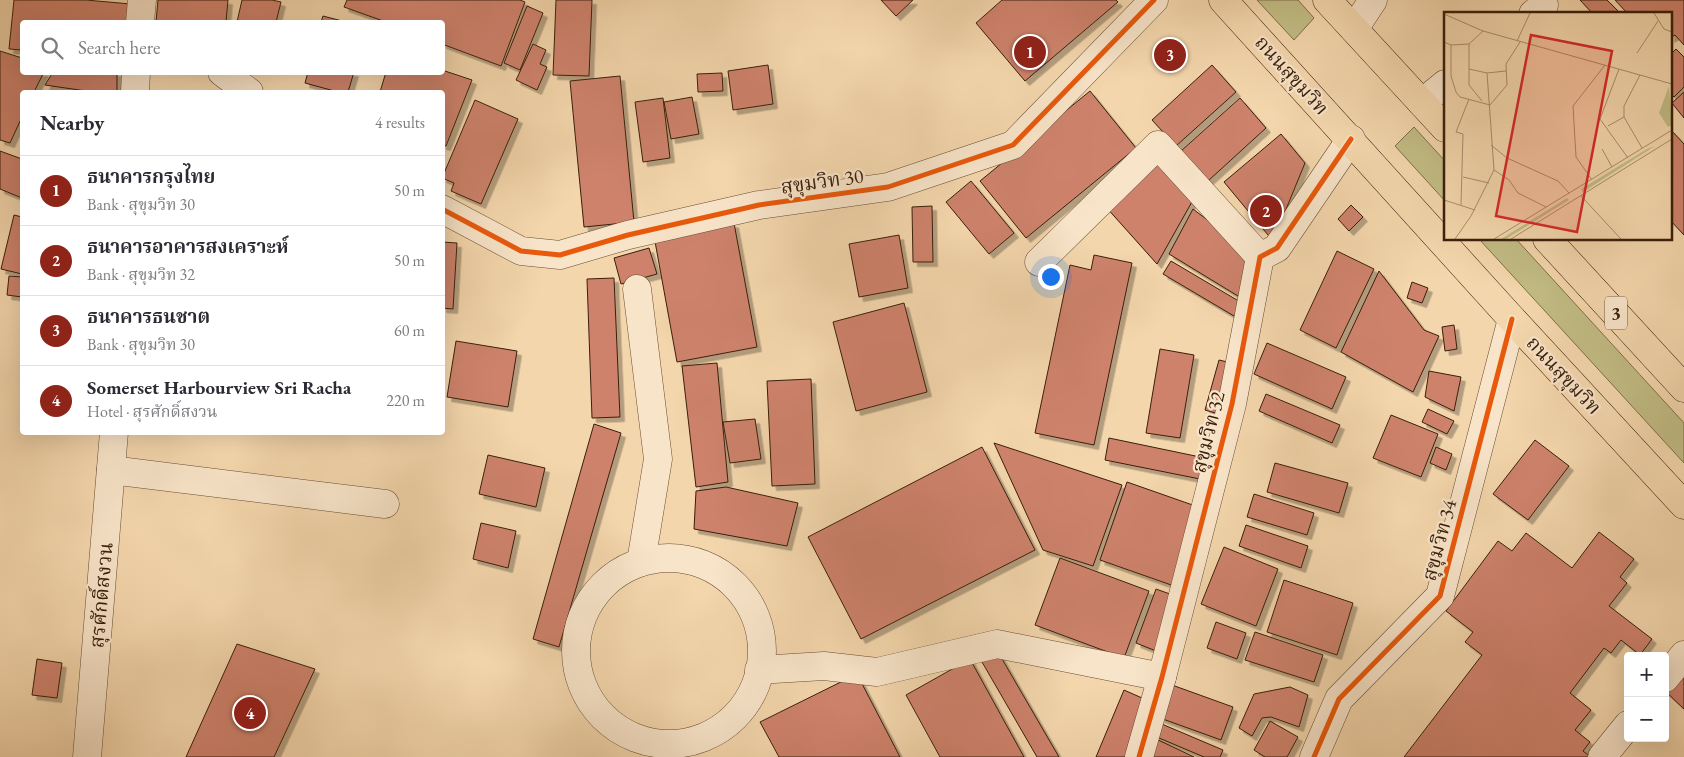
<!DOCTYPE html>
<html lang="en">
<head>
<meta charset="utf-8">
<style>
  body { margin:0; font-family:"EB Garamond","Noto Serif Thai",serif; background:#f2f2f3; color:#2b2b33 }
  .controls { position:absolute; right:15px; bottom:15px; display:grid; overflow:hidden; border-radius:5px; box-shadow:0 5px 20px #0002 }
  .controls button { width:45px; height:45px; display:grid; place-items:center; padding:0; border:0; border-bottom:1px solid #e1e1e2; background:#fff; color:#2b2b33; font:25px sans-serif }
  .you { position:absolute; left:1050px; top:276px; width:18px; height:18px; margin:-12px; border:4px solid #fff; border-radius:50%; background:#1a73e8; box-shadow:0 0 0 8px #1a73e833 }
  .badge { display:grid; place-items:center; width:32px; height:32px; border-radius:50%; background:#8f2418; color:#fff; font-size:16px; font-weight:700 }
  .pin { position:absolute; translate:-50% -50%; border:2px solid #fff; box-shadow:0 1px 5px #0006 }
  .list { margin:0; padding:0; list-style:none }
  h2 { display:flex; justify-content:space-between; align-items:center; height:65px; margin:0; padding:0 20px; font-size:21px }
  h2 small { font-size:16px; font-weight:400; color:#7c7c81 }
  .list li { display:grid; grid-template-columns:32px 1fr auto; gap:15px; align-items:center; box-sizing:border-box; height:70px; padding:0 20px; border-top:1px solid #e1e1e2 }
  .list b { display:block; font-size:19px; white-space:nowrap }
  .list p { margin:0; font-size:16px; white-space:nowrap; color:#7c7c81 }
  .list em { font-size:16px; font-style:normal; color:#7c7c81 }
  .icon { flex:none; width:28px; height:28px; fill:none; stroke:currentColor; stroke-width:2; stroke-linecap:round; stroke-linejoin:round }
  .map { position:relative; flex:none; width:1684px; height:757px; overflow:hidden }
  .search { position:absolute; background:#fff; box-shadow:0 5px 20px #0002; left:20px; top:20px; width:425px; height:55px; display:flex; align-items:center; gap:12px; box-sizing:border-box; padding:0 18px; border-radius:5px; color:#7c7c81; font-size:19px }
  .panel { position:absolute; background:#fff; box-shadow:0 5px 20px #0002; left:20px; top:90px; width:425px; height:345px; border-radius:5px }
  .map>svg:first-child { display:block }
  .green { fill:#c2bc84; stroke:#7e6e48 }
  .building { fill:#ce826c; stroke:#391f0b; filter:url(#shadow) }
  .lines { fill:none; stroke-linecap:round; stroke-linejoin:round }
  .minor-casing { stroke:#684d33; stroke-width:29 }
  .highway-casing { stroke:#391f0b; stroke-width:29 }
  .minor { stroke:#f8e4c9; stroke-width:28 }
  .highway { stroke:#f4d6ac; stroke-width:28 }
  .cycleway-casing { stroke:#f8e4c9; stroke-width:8 }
  .cycleway { stroke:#e8590c; stroke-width:5 }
  .labels { text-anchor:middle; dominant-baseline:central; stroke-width:4.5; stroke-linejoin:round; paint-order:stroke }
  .shield { fill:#f8e4c9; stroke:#725a44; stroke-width:1 }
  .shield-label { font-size:19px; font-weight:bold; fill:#391f0b }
  .street-label { font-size:20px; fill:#391f0b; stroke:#f8e4c9 }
  .inset-road { fill:none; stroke:#a98d6c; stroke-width:1 }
  .view { fill:#d62828; fill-opacity:0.15; stroke:#d62828; stroke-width:2.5 }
  .inset-edge { fill:none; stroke:#391f0b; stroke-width:2.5 }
</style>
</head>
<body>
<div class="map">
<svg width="1684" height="757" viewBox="0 0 1684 757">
  <defs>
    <filter id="shadow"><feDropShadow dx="4.5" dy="4.5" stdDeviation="0" flood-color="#0004"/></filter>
  </defs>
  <rect width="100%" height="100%" fill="#f4d6ac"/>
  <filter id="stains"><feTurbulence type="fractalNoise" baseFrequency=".004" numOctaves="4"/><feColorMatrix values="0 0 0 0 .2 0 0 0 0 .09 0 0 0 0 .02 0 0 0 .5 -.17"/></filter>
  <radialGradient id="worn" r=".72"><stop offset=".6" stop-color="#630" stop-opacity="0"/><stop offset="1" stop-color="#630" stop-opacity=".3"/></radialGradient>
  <g class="green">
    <polygon points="1257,0 1298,0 1314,18 1294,40"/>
    <polygon points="1414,127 1445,161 1445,201 1395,146"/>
    <polygon points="1479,239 1516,239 1684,423 1684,463"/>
  </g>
  <g class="building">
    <polygon points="14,0 86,0 131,4 129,22 22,22 22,50 9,49"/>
    <polygon points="158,0 228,0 226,22 156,22"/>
    <polygon points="242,0 272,0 281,2 276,22 237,22"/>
    <polygon points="347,0 520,0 525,2 501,66 442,44 442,22 386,22 344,7"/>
    <polygon points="556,0 592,0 589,76 553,75"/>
    <polygon points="881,0 913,0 896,16"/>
    <polygon points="1002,0 1116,0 1118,2 1025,81 976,23"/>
    <polygon points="1580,0 1607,0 1621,14 1593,14"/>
    <polygon points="1615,0 1684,0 1684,45 1675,35 1670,38 1670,14 1628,14"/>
    <polygon points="527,6 543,13 520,70 504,63"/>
    <polygon points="323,16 346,22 321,22"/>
    <polygon points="533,44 546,50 540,64 547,67 537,90 516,80"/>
    <polygon points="1676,49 1684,57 1684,87 1674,97 1670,93 1670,55"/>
    <polygon points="0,51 22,58 22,72 44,72 34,92 22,92 22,117 10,143 0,140"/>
    <polygon points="768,65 773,104 733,110 728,71"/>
    <polygon points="1212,65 1236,92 1176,146 1152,120"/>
    <polygon points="442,70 472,80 446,146 442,145 442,92 380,92 386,72 442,72"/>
    <polygon points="53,72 117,72 117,92 93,92 45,85"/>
    <polygon points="308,72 354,72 348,92 338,92 305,83"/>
    <polygon points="722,73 723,91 698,92 697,74"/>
    <polygon points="620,76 634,222 584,227 570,81"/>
    <polygon points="1090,91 1136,148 1026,238 980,181"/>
    <polygon points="1684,92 1684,118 1672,103"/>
    <polygon points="692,97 699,134 671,139 664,102"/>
    <polygon points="663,98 670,158 643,162 635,102"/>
    <polygon points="1240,98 1266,128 1208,181 1181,151"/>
    <polygon points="475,100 518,119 481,204 451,191 454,183 442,178"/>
    <polygon points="1670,129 1684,144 1684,235 1670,220"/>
    <polygon points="1281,134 1305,163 1273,241 1224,182"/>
    <polygon points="0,151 22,159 22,198 0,189"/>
    <polygon points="1156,158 1193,200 1157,264 1106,207"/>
    <polygon points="971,181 1014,233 989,254 946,202"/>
    <polygon points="1351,205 1363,217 1349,231 1338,219"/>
    <polygon points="932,206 933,262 913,262 912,207"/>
    <polygon points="1193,209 1214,225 1251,265 1238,296 1169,254"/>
    <polygon points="14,215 22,217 22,274 1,269"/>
    <polygon points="734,223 757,347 677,362 654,236"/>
    <polygon points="899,235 908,288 859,297 849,244"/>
    <polygon points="442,242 457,243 453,309 442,308"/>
    <polygon points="649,248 657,274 621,284 614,258"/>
    <polygon points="1337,251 1374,269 1336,348 1300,330"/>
    <polygon points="1094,255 1132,263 1094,445 1035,433 1070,265 1091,270"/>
    <polygon points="1171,261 1242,303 1234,316 1163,274"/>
    <polygon points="1379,271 1424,330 1439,336 1413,392 1341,352"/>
    <polygon points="9,276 22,277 22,297 7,295"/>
    <polygon points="614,278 620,417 592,418 587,279"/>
    <polygon points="1412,282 1428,288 1422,303 1407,298"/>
    <polygon points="904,303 927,392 856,411 833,322"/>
    <polygon points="1454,325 1457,349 1445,351 1442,327"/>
    <polygon points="456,341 517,351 508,407 447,397"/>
    <polygon points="1267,343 1346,377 1332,409 1254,374"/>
    <polygon points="1160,349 1194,355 1180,438 1146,433"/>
    <polygon points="1219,360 1236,364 1222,415 1205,410"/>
    <polygon points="717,363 728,482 696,487 682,366"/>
    <polygon points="1429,371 1461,377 1454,411 1425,397"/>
    <polygon points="811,379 815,484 772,486 767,381"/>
    <polygon points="1266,394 1340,425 1332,443 1259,411"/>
    <polygon points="1428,409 1454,421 1447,434 1422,422"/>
    <polygon points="1391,415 1438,434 1421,477 1373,458"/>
    <polygon points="755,419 761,459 730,463 723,422"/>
    <polygon points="594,424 621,433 559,647 533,639"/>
    <polygon points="1109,438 1205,458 1200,479 1105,460"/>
    <polygon points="1535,440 1569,466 1528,520 1493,494"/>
    <polygon points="994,443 1122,485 1093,566 1043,550"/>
    <polygon points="982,447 1035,550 861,639 808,537"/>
    <polygon points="1436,447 1452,454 1446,470 1430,463"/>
    <polygon points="488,455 545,468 536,507 479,494"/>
    <polygon points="1275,463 1348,483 1339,513 1267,492"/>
    <polygon points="1127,482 1204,509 1177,587 1100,560"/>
    <polygon points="726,487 798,503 787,546 694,529 696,491"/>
    <polygon points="1254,494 1314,513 1307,535 1247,517"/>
    <polygon points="481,523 516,531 508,568 473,559"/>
    <polygon points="1246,525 1308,546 1301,568 1239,546"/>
    <polygon points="1599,532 1634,559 1620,577 1627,583 1609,606 1652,639 1640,655 1621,640 1611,653 1604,648 1570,693 1591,710 1575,730 1590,742 1583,751 1591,757 1404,757 1482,655 1465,642 1473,632 1446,611 1498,541 1512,551 1526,533 1572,568"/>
    <polygon points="1224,547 1278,569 1256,626 1201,604"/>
    <polygon points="1060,558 1149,591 1124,658 1035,625"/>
    <polygon points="1284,580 1353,603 1337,655 1267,632"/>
    <polygon points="1156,589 1181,598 1161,653 1136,643"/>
    <polygon points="1216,622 1246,633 1237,659 1207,648"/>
    <polygon points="1255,632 1323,655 1314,682 1245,660"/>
    <polygon points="237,644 315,669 274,757 186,757"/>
    <polygon points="998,652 1059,757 1037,757 982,662"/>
    <polygon points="37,659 62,663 57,698 32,695"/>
    <polygon points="970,659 1024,757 940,757 906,695"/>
    <polygon points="1684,667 1684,709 1665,691"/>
    <polygon points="857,674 900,757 779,757 760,722"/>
    <polygon points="1172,685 1233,707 1221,740 1160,718"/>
    <polygon points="1290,687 1308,695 1299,727 1271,717 1262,718 1252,736 1239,728 1254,694"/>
    <polygon points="1124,690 1151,702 1128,757 1096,757"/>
    <polygon points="1270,721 1298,737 1287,757 1265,757 1254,750"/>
    <polygon points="1157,722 1223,750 1220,757 1204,757 1152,735"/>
    <polygon points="1154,738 1194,757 1146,757"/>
  </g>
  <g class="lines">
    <defs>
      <g id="minor">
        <polyline points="1533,14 1544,5"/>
        <polyline points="140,22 142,0"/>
        <polyline points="1354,29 1373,0"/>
        <polyline points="222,72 249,92"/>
        <polyline points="135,92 136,72"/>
        <polyline points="1422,103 1445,84"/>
        <polyline points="442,209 521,251 560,255 628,235 759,205 888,187 1013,145 1154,0"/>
        <polyline points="1039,262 1158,145 1260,257"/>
        <polyline points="637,289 658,459 641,562"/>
        <polyline points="111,470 385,504"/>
        <circle cx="669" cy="651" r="93"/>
        <polyline points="759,670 824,666 877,672 997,644 1162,677"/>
        <polyline points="1665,678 1684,655"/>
        <polyline points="87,757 114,432"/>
        <polyline points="1139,757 1162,677 1232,404 1260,257 1277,248 1351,139"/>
        <polyline points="1314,757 1339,699 1440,596 1512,319"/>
        <polyline points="1602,757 1628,725"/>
      </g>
      <g id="highway">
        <polyline points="1223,0 1512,319 1684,505"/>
        <polyline points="1327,0 1445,128"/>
        <polyline points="1547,239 1684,388"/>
      </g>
    </defs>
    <use href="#minor" class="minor-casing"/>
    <use href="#highway" class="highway-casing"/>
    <use href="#minor" class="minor"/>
    <use href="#highway" class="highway"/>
    <defs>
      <g id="cycleway">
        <polyline points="442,209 521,251 560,255 628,235 759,205 888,187 1013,145 1154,0"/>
        <polyline points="1139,757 1162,677 1232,404 1260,257 1277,248 1351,139"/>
        <polyline points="1314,757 1339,699 1440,596 1512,319"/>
      </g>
    </defs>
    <use href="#cycleway" class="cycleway-casing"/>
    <use href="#cycleway" class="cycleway"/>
  </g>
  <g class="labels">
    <rect class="shield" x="1605" y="296.5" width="22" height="33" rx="4"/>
    <g class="shield-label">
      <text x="1616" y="313">3</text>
    </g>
    <g class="street-label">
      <text transform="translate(1292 75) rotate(48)">ถนนสุขุมวิท</text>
      <text transform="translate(822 181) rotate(-8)">สุขุมวิท 30</text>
      <text transform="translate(1564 375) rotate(47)">ถนนสุขุมวิท</text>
      <text transform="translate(1208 432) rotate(-76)">สุขุมวิท 32</text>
      <text transform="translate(1439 540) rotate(-75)">สุขุมวิท 34</text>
      <text transform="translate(101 595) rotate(-85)">สุรศักดิ์สงวน</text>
    </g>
  </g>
  <g transform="translate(1444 12)">
    <rect width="228" height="228" fill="#f4d6ac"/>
    <path d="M225,74L228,113L224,115L215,101ZM211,134L139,180L137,177L203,137ZM123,186L125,188L62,227H57Z" fill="#c2bc84"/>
    <path class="inset-road" d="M210,1L220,17L228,20M0,2L39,19L228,72M73,29L86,1M0,30L7,33L25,32L39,19M25,32V73L38,89M7,33V64L12,80L16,85L46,93M193,41L214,9M25,57L43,61L62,59M175,57L156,107L184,146M196,63L180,94V105L198,136M46,93L63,73L62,52L76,30M164,114L180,105M47,133L63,146L114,169L125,181M158,137L168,155M50,158L65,168L74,181L102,195M19,165L45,171M148,168L132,145L129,94L161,53M137,184L177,227M0,188L31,198M17,193L19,122L12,120L25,87M11,227L27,204L50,158L43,61M50,227L228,118M67,227L228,127"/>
    <path class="view" d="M87,23L168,39L133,220L52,204Z"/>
    <rect width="228" height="228" class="inset-edge"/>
  </g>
  <rect width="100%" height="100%" filter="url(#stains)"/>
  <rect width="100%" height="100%" fill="url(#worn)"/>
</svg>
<div class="controls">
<button>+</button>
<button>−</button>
</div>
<div class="you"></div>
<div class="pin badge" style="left:1030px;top:52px">1</div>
<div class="pin badge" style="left:1266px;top:211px">2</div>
<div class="pin badge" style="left:1170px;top:55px">3</div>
<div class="pin badge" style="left:250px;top:713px">4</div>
<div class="search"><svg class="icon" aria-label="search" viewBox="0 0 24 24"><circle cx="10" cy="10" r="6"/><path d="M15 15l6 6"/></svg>Search here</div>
<section class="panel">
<h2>Nearby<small>4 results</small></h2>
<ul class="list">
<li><span class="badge">1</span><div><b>ธนาคารกรุงไทย</b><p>Bank · สุขุมวิท 30</p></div><em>50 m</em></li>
<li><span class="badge">2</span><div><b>ธนาคารอาคารสงเคราะห์</b><p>Bank · สุขุมวิท 32</p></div><em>50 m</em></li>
<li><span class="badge">3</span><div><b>ธนาคารธนชาต</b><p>Bank · สุขุมวิท 30</p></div><em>60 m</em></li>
<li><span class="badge">4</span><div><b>Somerset Harbourview Sri Racha</b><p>Hotel · สุรศักดิ์สงวน</p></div><em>220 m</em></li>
</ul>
</section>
</div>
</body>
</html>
